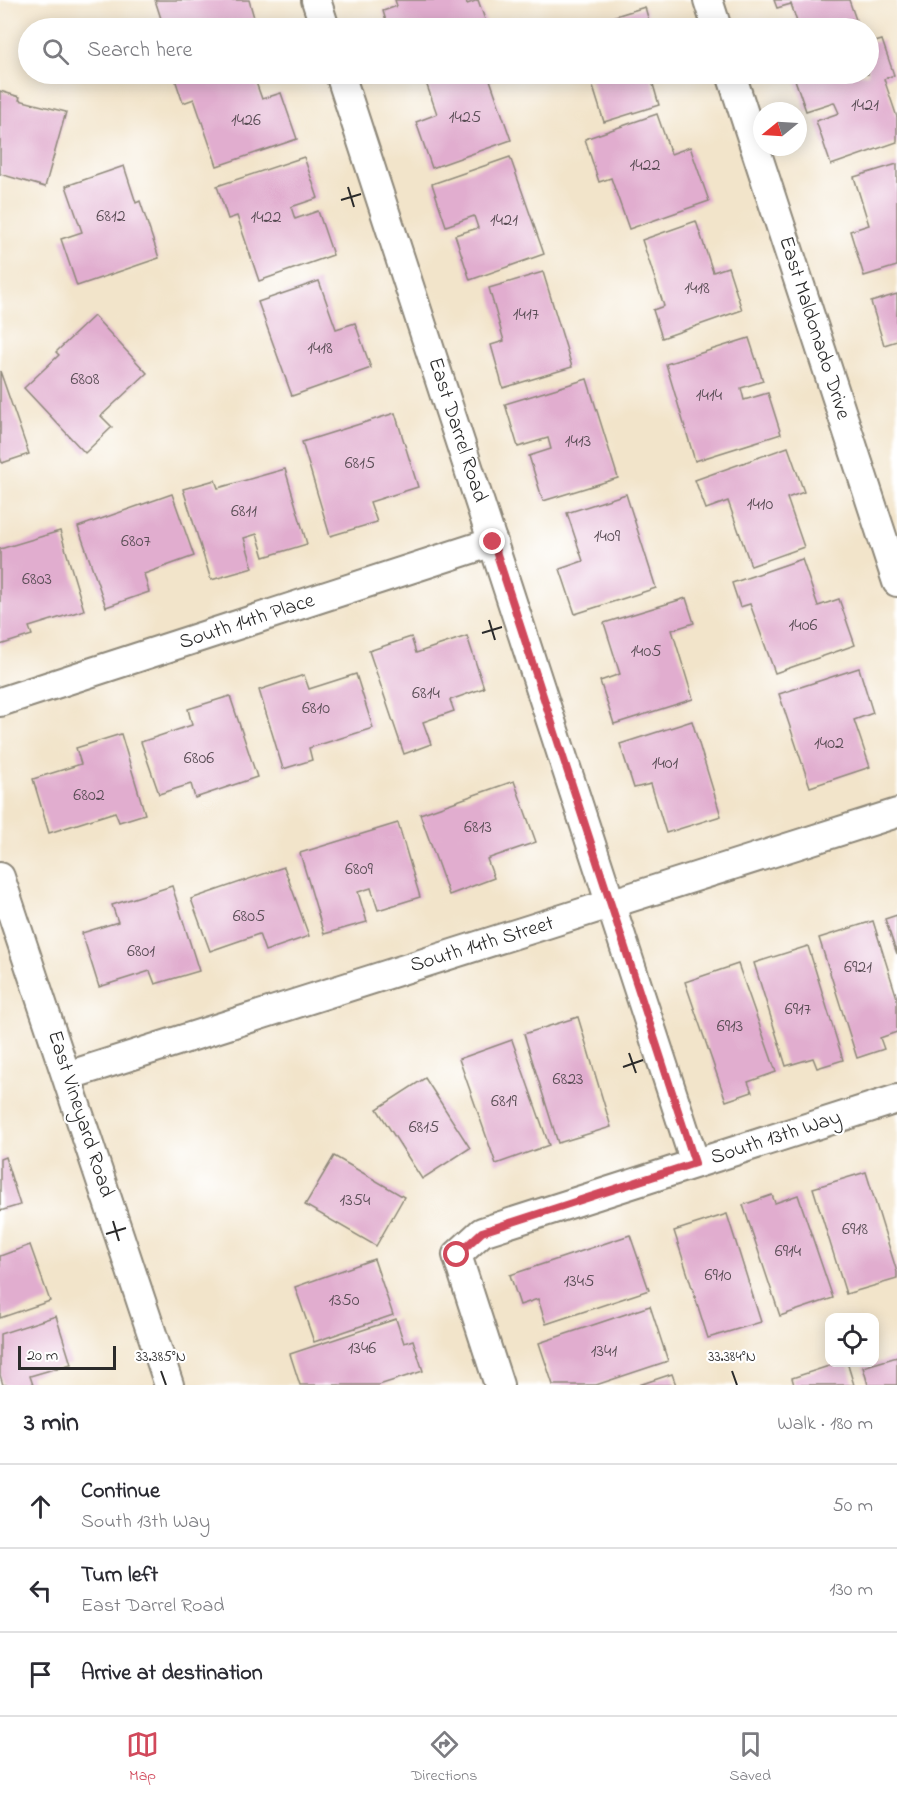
<!DOCTYPE html>
<html lang="en">
<head>
<meta charset="utf-8">
<style>
  body { margin:0; font-family:"Indie Flower",sans-serif; background:#f7f7f7; color:#2b2b33 }
  .controls { position:absolute; right:18px; bottom:18px; display:grid; overflow:hidden; border-radius:12px; box-shadow:0 3px 15px #0003 }
  .controls button { width:54px; height:54px; display:grid; place-items:center; padding:0; border:0; border-bottom:2px solid #e1e1e2; background:#fff; color:#2b2b33; font:30px sans-serif }
  .compass { position:absolute; left:753px; top:102px; width:54px; height:54px; border-radius:50%; background:#fff; box-shadow:0 3px 15px #0003; rotate:252deg }
  .scale { position:absolute; left:18px; bottom:15px; width:98px; box-sizing:border-box; padding-left:6px; border:3px solid #2b2b2b; border-top:0; font-size:16px; line-height:21px; white-space:nowrap; color:#2b2b2b; -webkit-text-stroke:4px #fff; paint-order:stroke }
  .stop { position:absolute; width:18px; height:18px; margin:-14px; border:4px solid #d1495b; border-radius:50%; background:#fff }
  .stop.end { background:#d1495b; border-color:#fff; box-shadow:0 2px 6px #0008 }
  .list { margin:0; padding:0; list-style:none }
  h2 { display:flex; justify-content:space-between; align-items:center; height:78px; margin:0; padding:0 24px; font-size:26px }
  h2 small { font-size:20px; font-weight:400; color:#7c7c81 }
  .list li { display:grid; grid-template-columns:39px 1fr auto; gap:18px; align-items:center; box-sizing:border-box; height:84px; padding:0 24px; border-top:2px solid #e1e1e2 }
  .list b { display:block; font-size:22px; white-space:nowrap }
  .list p { margin:0; font-size:20px; white-space:nowrap; color:#7c7c81 }
  .list em { font-size:20px; font-style:normal; color:#7c7c81 }
  .icon { flex:none; width:33px; height:33px; fill:none; stroke:currentColor; stroke-width:2; stroke-linecap:round; stroke-linejoin:round }
  .map { position:relative; flex:none; width:897px; height:1385px; overflow:hidden }
  .search { position:absolute; background:#fff; box-shadow:0 3px 15px #0003; left:18px; right:18px; top:18px; height:66px; display:flex; align-items:center; gap:15px; box-sizing:border-box; padding:0 21px; border-radius:33px; color:#7c7c81; font-size:22px }
  .sheet { height:330px; background:#fff }
  nav { display:flex; justify-content:space-around; align-items:center; box-sizing:border-box; height:84px; border-top:2px solid #e1e1e2; background:#fff; font-size:16px; color:#7c7c81 }
  nav a { display:grid; justify-items:center; gap:3px }
  nav .on { color:#d1495b }
  .map>svg:first-child { display:block }
  .building { fill:#e1adcf }
  .lines { fill:none; stroke-linecap:round; stroke-linejoin:round }
  .minor-casing { stroke:#8e887a; stroke-width:32 }
  .minor { stroke:#fff; stroke-width:28 }
  .route { stroke:#d1495b; stroke-width:8 }
  .ticks { fill:none; stroke:#2b2b2b; stroke-width:2 }
  .labels { text-anchor:middle; dominant-baseline:central; stroke-width:4.5; stroke-linejoin:round; paint-order:stroke }
  .number-label { font-size:18px; fill:#584c54 }
  .street-label { font-size:21px; fill:#2b2b2b; stroke:#fff }
  .ticks-label { font-size:15px; text-anchor:middle; fill:#2b2b2b; stroke:#fff; stroke-width:4.5; stroke-linejoin:round; paint-order:stroke }
</style>
</head>
<body>
<div class="map">
<svg width="897" height="1385" viewBox="0 0 897 1385">
  <rect width="100%" height="100%" fill="#fff"/>
  <filter id="ink" filterUnits="userSpaceOnUse"><feTurbulence type="fractalNoise" baseFrequency=".0167" numOctaves="2"/><feDisplacementMap in="SourceGraphic" scale="12" xChannelSelector="R" yChannelSelector="G"/><feConvolveMatrix kernelMatrix="1 2 1 2 8 2 1 2 1" color-interpolation-filters="sRGB"/></filter>
  <filter id="wash" filterUnits="userSpaceOnUse"><feTurbulence type="fractalNoise" baseFrequency=".008" numOctaves="4" result="noise"/><feDisplacementMap in="SourceGraphic" scale="24" xChannelSelector="R" yChannelSelector="G"/><feGaussianBlur stdDeviation="1.35" result="paint"/><feColorMatrix in="noise" values="0 0 0 0 0 0 0 0 0 0 0 0 0 0 0 0 0 1.4 0 .05"/><feComposite in="paint" operator="in"/></filter>
  <g filter="url(#wash)">
    <rect width="100%" height="100%" fill="#f2e4ca"/>
    <g id="blocks">
      <g class="building">
        <polygon points="155,0 249,0 257,28 164,28"/>
        <polygon points="395,0 466,0 467,4 478,0 487,25 477,28 388,28 383,11 397,6"/>
        <polygon points="774,0 849,0 859,28 799,28 791,4 777,8"/>
        <polygon points="645,7 651,28 576,28"/>
        <polygon points="882,40 894,75 884,79 897,117 897,142 831,165 816,121 839,113 834,102 806,111 793,74 868,74 868,44"/>
        <polygon points="182,74 253,74 262,99 281,93 297,139 217,166 194,99 183,103 174,76"/>
        <polygon points="423,74 488,74 511,140 432,168 416,122 437,114"/>
        <polygon points="589,74 650,74 659,105 604,122"/>
        <polygon points="0,91 20,97 19,100 66,112 45,187 0,174"/>
        <polygon points="657,114 671,154 690,147 709,201 629,229 611,178 599,182 585,139"/>
        <polygon points="304,157 318,198 291,207 295,219 318,211 333,255 259,281 237,216 228,219 217,186"/>
        <polygon points="510,157 544,254 470,280 455,235 478,228 474,216 446,226 432,184"/>
        <polygon points="897,164 897,266 864,276 850,231 869,225 854,177"/>
        <polygon points="124,166 136,203 140,201 159,258 77,286 61,239 82,232 66,186"/>
        <polygon points="696,221 713,272 728,267 742,310 662,338 653,310 664,306 642,240"/>
        <polygon points="543,272 572,367 503,388 491,345 504,341 489,288"/>
        <polygon points="319,281 336,329 355,323 371,368 292,396 258,302"/>
        <polygon points="897,294 897,341 884,345 871,302"/>
        <polygon points="94,316 147,373 101,416 112,427 85,453 24,388 59,355 56,352"/>
        <polygon points="749,338 763,381 741,388 744,400 768,393 781,434 695,461 666,364"/>
        <polygon points="0,371 29,454 2,463 0,457"/>
        <polygon points="587,379 618,478 543,501 529,456 551,449 548,438 518,447 505,404"/>
        <polygon points="395,413 418,487 370,502 377,522 330,536 302,442"/>
        <polygon points="788,447 804,492 787,498 804,547 751,566 728,501 706,509 695,480"/>
        <polygon points="285,469 307,544 264,557 257,534 244,538 253,568 211,580 183,489 215,480 218,488"/>
        <polygon points="172,494 194,556 144,574 149,592 106,607 78,527"/>
        <polygon points="626,494 656,588 575,614 560,569 583,561 567,513"/>
        <polygon points="60,531 84,610 29,627 32,635 0,645 0,549"/>
        <polygon points="802,559 818,606 839,599 855,645 775,673 750,604 740,607 732,583"/>
        <polygon points="686,598 694,623 672,630 693,699 614,724 600,681 620,674 604,623"/>
        <polygon points="467,636 484,688 450,700 454,711 423,722 431,744 404,754 369,651 411,637 416,653"/>
        <polygon points="859,668 873,713 854,720 870,767 810,787 779,694"/>
        <polygon points="356,674 373,728 309,748 312,760 283,769 259,690 304,675 309,689"/>
        <polygon points="230,696 257,777 195,798 191,784 159,794 141,742 192,725 188,709"/>
        <polygon points="692,721 721,816 666,833 651,784 634,788 620,744"/>
        <polygon points="121,734 145,814 119,822 115,812 49,833 33,779 81,764 76,748"/>
        <polygon points="514,781 536,842 487,859 494,878 449,895 420,814"/>
        <polygon points="398,823 420,897 378,910 371,888 358,892 367,922 324,934 300,853"/>
        <polygon points="284,867 309,936 265,951 259,934 210,951 191,899"/>
        <polygon points="172,886 199,971 155,984 150,971 99,987 82,933 118,922 112,905"/>
        <polygon points="897,915 897,954 885,919"/>
        <polygon points="873,921 897,998 897,1032 880,1038 884,1049 857,1058 819,938"/>
        <polygon points="808,946 843,1060 817,1068 813,1058 786,1066 754,963"/>
        <polygon points="738,964 776,1072 748,1082 752,1092 726,1101 685,982"/>
        <polygon points="578,1017 611,1127 558,1143 524,1034"/>
        <polygon points="512,1040 549,1145 496,1164 459,1059"/>
        <polygon points="425,1078 470,1148 422,1179 377,1109"/>
        <polygon points="334,1156 404,1197 376,1246 305,1205"/>
        <polygon points="5,1157 20,1205 0,1211 0,1159"/>
        <polygon points="866,1172 897,1272 897,1279 846,1294 813,1188"/>
        <polygon points="772,1195 775,1203 798,1195 833,1298 780,1316 743,1205"/>
        <polygon points="727,1214 761,1322 708,1338 674,1231"/>
        <polygon points="630,1235 649,1290 546,1324 538,1299 520,1305 510,1275"/>
        <polygon points="30,1245 50,1301 0,1318 0,1256"/>
        <polygon points="374,1259 393,1315 314,1342 295,1287"/>
        <polygon points="650,1306 668,1361 596,1385 553,1385 539,1343"/>
        <polygon points="56,1316 71,1364 30,1376 33,1385 3,1385 0,1375 0,1334"/>
        <polygon points="396,1319 404,1343 413,1340 423,1371 379,1385 300,1385 290,1354"/>
        <polygon points="897,1357 897,1385 868,1385 863,1367"/>
        <polygon points="841,1362 847,1362 854,1385 794,1385 792,1378"/>
        <polygon points="672,1374 676,1385 639,1385"/>
      </g>
    </g>
  </g>
  <g filter="url(#ink)">
    <use href="#blocks" fill-opacity="0" stroke="#8e887a" stroke-width="1.5"/>
    <g class="lines">
      <defs>
        <g id="minor">
          <polyline points="316,0 325,28"/>
          <polyline points="708,0 717,28"/>
          <polyline points="340,74 695,1163"/>
          <polyline points="731,74 897,582"/>
          <polyline points="0,702 493,542"/>
          <polyline points="0,877 169,1385"/>
          <polyline points="67,1076 897,813"/>
          <polyline points="499,1385 457,1255 482,1232 897,1099"/>
        </g>
      </defs>
      <use href="#minor" class="minor-casing"/>
      <use href="#minor" class="minor"/>
    </g>
  </g>
  <g class="lines" filter="url(#ink)">
    <polyline class="route" points="457,1255 482,1232 695,1163 493,542"/>
  </g>
  <path class="ticks" d="M348,187L354,207M341,200L361,194M489,620L495,640M482,633L502,627M629,1053L636,1073M623,1067L643,1060M113,1221L119,1241M106,1234L126,1228M161,1371L166,1385M732,1371L737,1385"/>
  <g class="labels">
    <g class="number-label">
      <text x="865" y="106">1421</text>
      <text x="465" y="118">1425</text>
      <text x="246" y="121">1426</text>
      <text x="645" y="166">1422</text>
      <text x="111" y="217">6812</text>
      <text x="266" y="218">1422</text>
      <text x="504" y="221">1421</text>
      <text x="697" y="289">1418</text>
      <text x="526" y="315">1417</text>
      <text x="320" y="349">1418</text>
      <text x="85" y="380">6808</text>
      <text x="709" y="396">1414</text>
      <text x="578" y="442">1413</text>
      <text x="360" y="464">6815</text>
      <text x="760" y="505">1410</text>
      <text x="244" y="512">6811</text>
      <text x="607" y="537">1409</text>
      <text x="136" y="542">6807</text>
      <text x="37" y="580">6803</text>
      <text x="803" y="626">1406</text>
      <text x="646" y="652">1405</text>
      <text x="426" y="694">6814</text>
      <text x="316" y="709">6810</text>
      <text x="829" y="744">1402</text>
      <text x="199" y="759">6806</text>
      <text x="665" y="764">1401</text>
      <text x="89" y="796">6802</text>
      <text x="478" y="828">6813</text>
      <text x="359" y="870">6809</text>
      <text x="249" y="917">6805</text>
      <text x="141" y="952">6801</text>
      <text x="858" y="968">6921</text>
      <text x="798" y="1010">6917</text>
      <text x="730" y="1027">6913</text>
      <text x="568" y="1080">6823</text>
      <text x="504" y="1102">6819</text>
      <text x="424" y="1128">6815</text>
      <text x="355" y="1201">1354</text>
      <text x="855" y="1230">6918</text>
      <text x="788" y="1252">6914</text>
      <text x="718" y="1276">6910</text>
      <text x="579" y="1282">1345</text>
      <text x="344" y="1301">1350</text>
      <text x="362" y="1349">1346</text>
      <text x="604" y="1352">1341</text>
    </g>
    <g class="street-label">
      <text transform="translate(814 328) rotate(72)">East Maldonado Drive</text>
      <text transform="translate(457 430) rotate(72)">East Darrel Road</text>
      <text transform="translate(247 622) rotate(-18)">South 14th Place</text>
      <text transform="translate(482 945) rotate(-17)">South 14th Street</text>
      <text transform="translate(80 1114) rotate(72)">East Vineyard Road</text>
      <text transform="translate(776 1138) rotate(-18)">South 13th Way</text>
    </g>
  </g>
  <g class="ticks-label">
    <text x="161" y="1361">33.385°N</text>
    <text x="732" y="1361">33.384°N</text>
  </g>
</svg>
<div class="controls">
<button><svg class="icon" aria-label="locate" viewBox="0 0 24 24"><circle cx="12" cy="12" r="6"/><path d="M12 2v4M12 18v4M2 12h4M18 12h4"/></svg></button>
</div>
<svg class="compass" viewBox="-18 -18 36 36"><path d="M0-13l5 13h-10z" fill="#e53935"/><path d="M0 13l5-13h-10z" fill="#7c7c81"/></svg>
<div class="scale">20 m</div>
<div class="stop" style="left:457px;top:1255px"></div>
<div class="stop end" style="left:493px;top:542px"></div>
<div class="search"><svg class="icon" aria-label="search" viewBox="0 0 24 24"><circle cx="10" cy="10" r="6"/><path d="M15 15l6 6"/></svg>Search here</div>
</div>
<section class="sheet">
<h2>3 min<small>Walk · 180 m</small></h2>
<ul class="list">
<li><svg class="icon" aria-label="ahead" viewBox="0 0 24 24"><path d="M12 20V5M6 11l6-6 6 6"/></svg><div><b>Continue</b><p>South 13th Way</p></div><em>50 m</em></li>
<li><svg class="icon" aria-label="left" viewBox="0 0 24 24"><path d="M17 20v-9H6M10 6l-5 5 5 5"/></svg><div><b>Turn left</b><p>East Darrel Road</p></div><em>130 m</em></li>
<li><svg class="icon" aria-label="arrive" viewBox="0 0 24 24"><path d="M6 21V4h12l-3 4 3 4H6"/></svg><div><b>Arrive at destination</b></div></li>
</ul>
</section>
<nav>
<a class="on"><svg class="icon" aria-label="map" viewBox="0 0 24 24"><path d="M3 6l6-2 6 2 6-2v14l-6 2-6-2-6 2zM9 4v14M15 6v14"/></svg>Map</a>
<a><svg class="icon" aria-label="directions" viewBox="0 0 24 24"><path d="M12 3l9 9-9 9-9-9zM9 14v-3h6M13 9l2 2-2 2"/></svg>Directions</a>
<a><svg class="icon" aria-label="saved" viewBox="0 0 24 24"><path d="M7 4h10v16l-5-4-5 4z"/></svg>Saved</a>
</nav>
</body>
</html>
